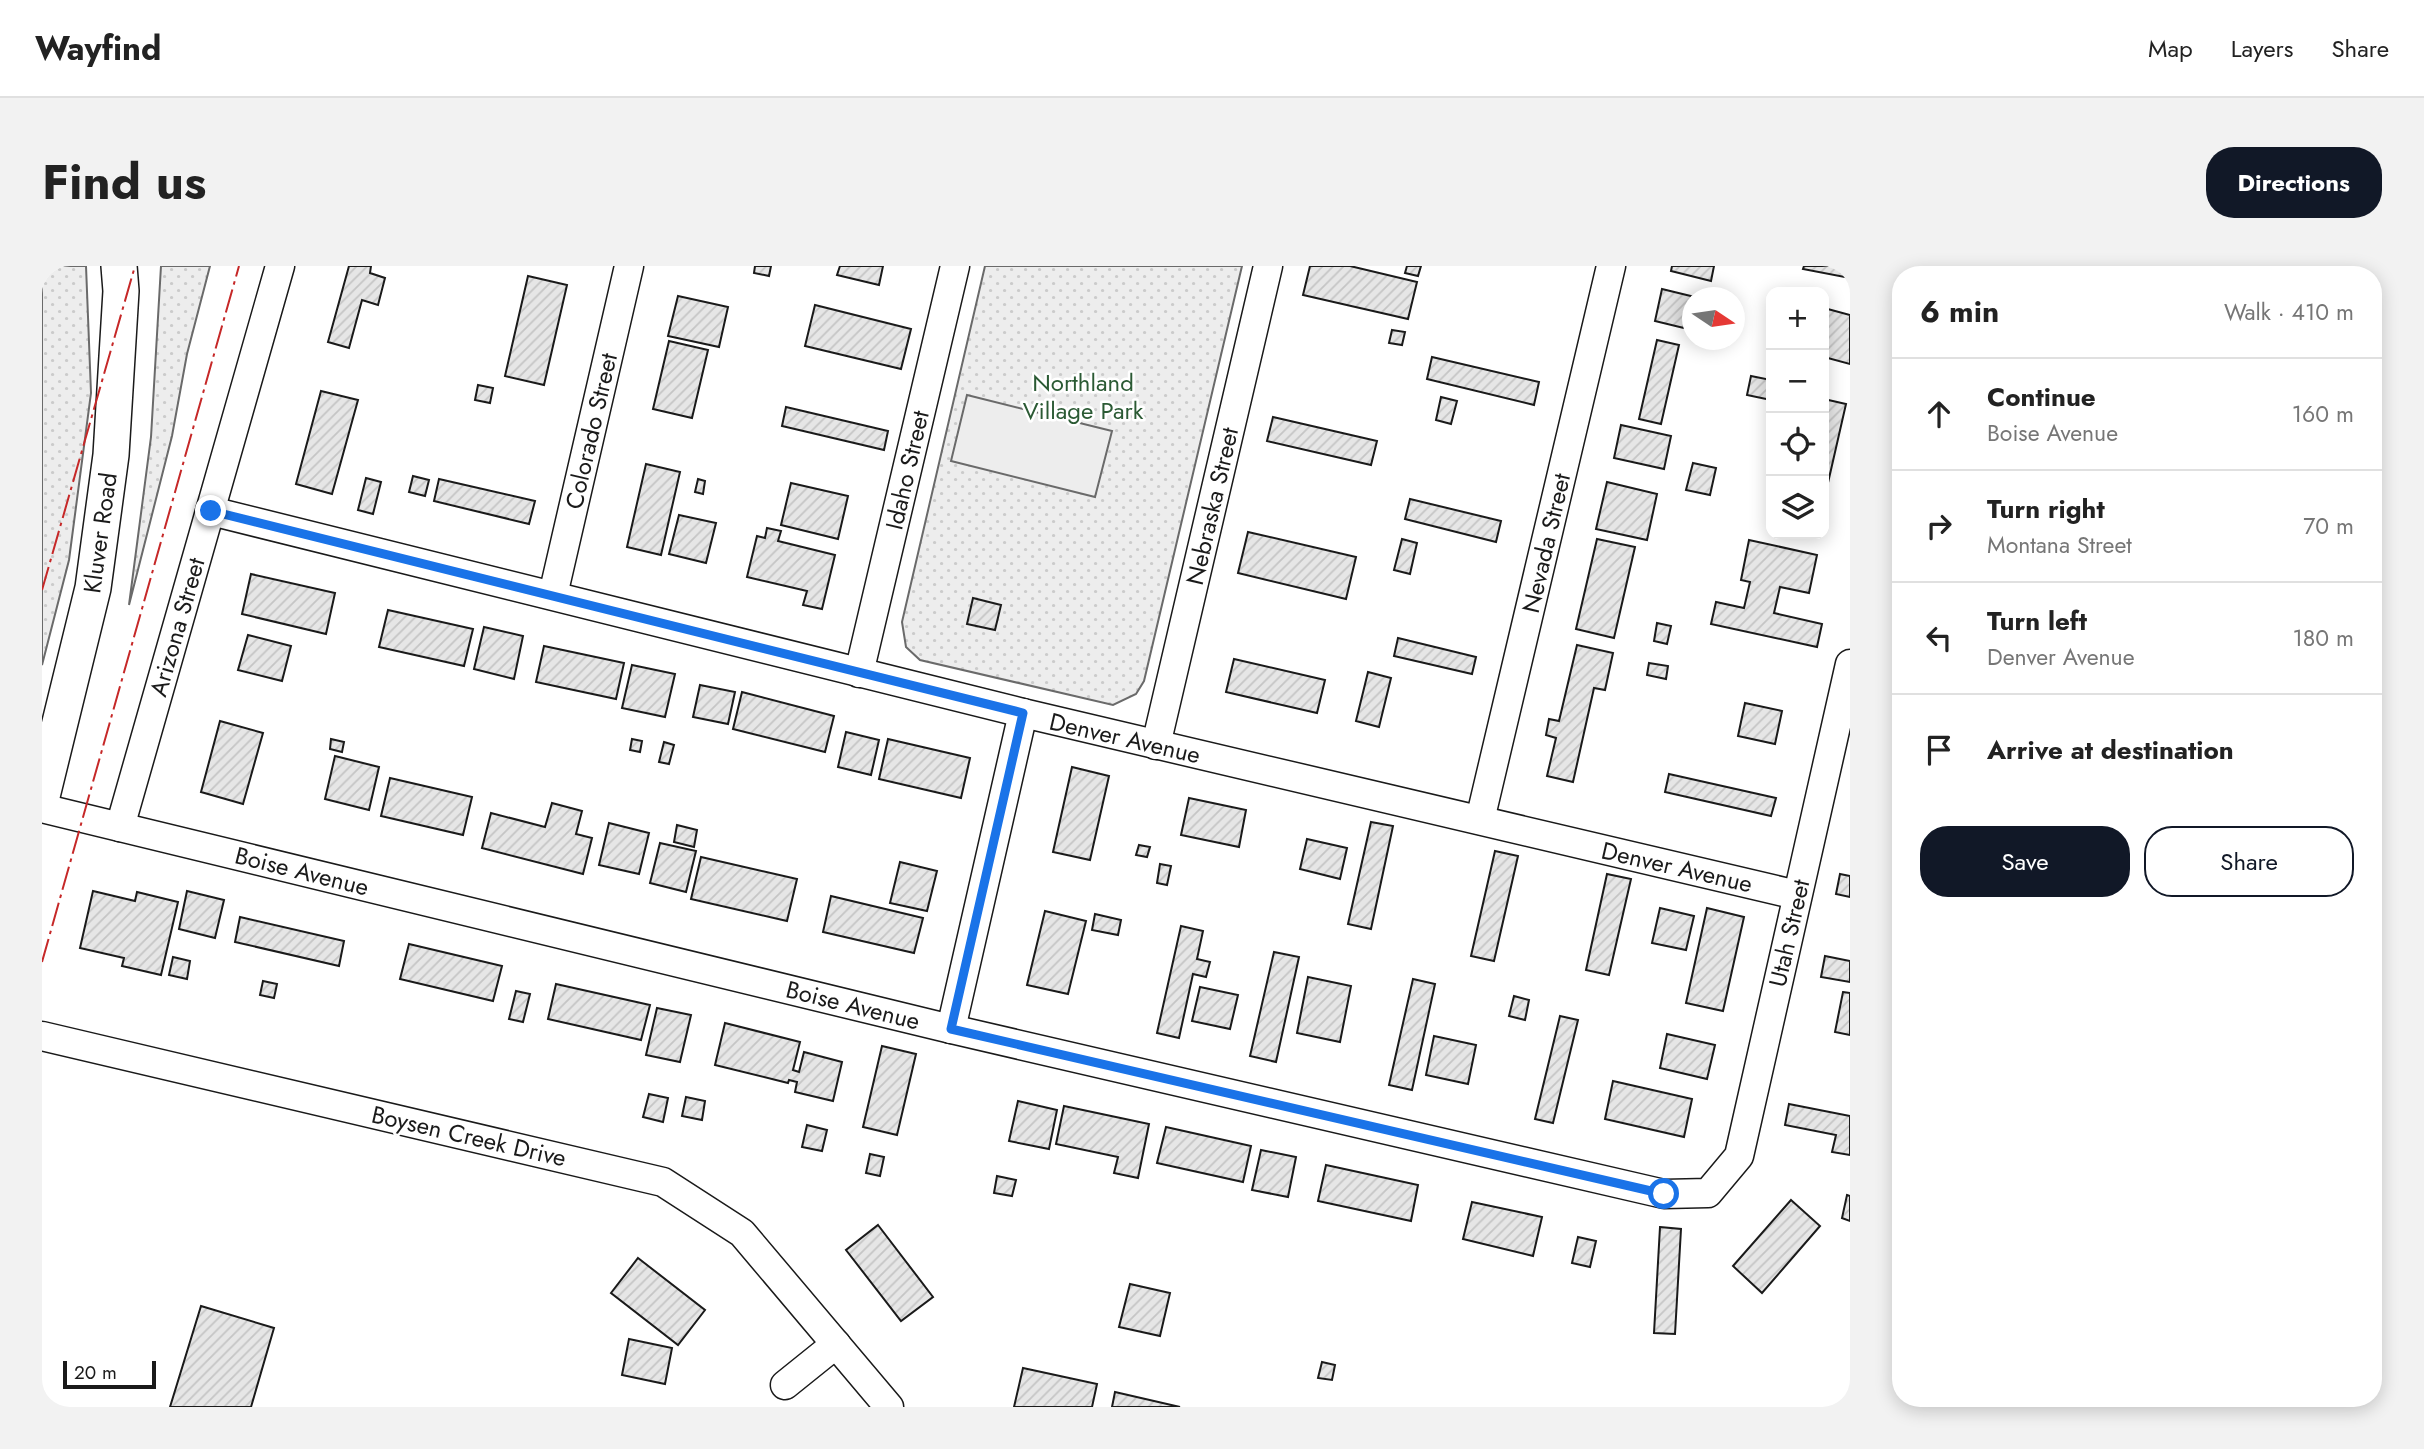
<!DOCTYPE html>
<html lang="en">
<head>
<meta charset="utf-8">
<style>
  body { margin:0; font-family:Jost,sans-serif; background:#f2f2f2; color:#222 }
  .controls { position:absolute; right:21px; top:21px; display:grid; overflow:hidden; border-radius:14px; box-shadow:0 4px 18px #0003 }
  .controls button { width:63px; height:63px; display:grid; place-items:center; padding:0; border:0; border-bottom:2px solid #e0e0e0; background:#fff; color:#222; font:35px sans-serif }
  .compass { position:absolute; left:1640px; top:21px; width:63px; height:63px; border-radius:50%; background:#fff; box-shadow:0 4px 18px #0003; rotate:103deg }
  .scale { position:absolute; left:21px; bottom:18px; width:93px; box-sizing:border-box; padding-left:7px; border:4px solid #1a1a1a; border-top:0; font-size:19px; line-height:24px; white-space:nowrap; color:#1a1a1a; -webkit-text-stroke:5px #fff; paint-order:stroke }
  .stop { position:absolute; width:21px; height:21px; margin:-16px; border:5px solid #1a73e8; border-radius:50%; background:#fff }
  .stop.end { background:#1a73e8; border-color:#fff; box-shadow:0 2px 7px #0008 }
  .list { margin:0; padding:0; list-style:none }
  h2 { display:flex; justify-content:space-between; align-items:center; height:91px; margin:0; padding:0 28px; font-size:30px }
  h2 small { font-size:23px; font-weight:400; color:#767676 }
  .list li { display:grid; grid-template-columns:46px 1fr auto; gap:21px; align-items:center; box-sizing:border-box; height:112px; padding:0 28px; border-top:2px solid #e0e0e0 }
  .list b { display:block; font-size:26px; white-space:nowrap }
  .list p { margin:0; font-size:23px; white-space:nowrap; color:#767676 }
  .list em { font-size:23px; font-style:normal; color:#767676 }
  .actions { display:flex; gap:14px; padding:21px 28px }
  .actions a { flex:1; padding:16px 0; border:2px solid #111827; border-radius:28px; text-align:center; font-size:24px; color:#111827 }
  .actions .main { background:#111827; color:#fff }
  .icon { flex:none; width:38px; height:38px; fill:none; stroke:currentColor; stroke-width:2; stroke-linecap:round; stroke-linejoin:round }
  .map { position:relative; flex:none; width:1808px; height:1141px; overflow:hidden; border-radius:28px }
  header { display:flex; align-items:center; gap:42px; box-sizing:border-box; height:98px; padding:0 35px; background:#fff; border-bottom:2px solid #e0e0e0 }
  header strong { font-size:33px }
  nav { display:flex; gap:38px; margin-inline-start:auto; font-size:24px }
  .intro { display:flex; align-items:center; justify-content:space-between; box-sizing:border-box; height:168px; padding:0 42px }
  h1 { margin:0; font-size:49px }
  .button { padding:18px 32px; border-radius:28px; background:#111827; color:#fff; font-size:24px; font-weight:700 }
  main { display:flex; gap:42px; padding:0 42px }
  aside { flex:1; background:#fff; border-radius:28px; box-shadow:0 4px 18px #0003 }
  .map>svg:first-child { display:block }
  .grass { fill:url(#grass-dots); stroke:#6a6a6a; stroke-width:2 }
  .pitch { fill:#ededed; stroke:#6a6a6a; stroke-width:2 }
  .building { fill:url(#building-hatch); stroke:#1a1a1a; stroke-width:2 }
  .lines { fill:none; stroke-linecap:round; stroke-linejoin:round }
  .minor-casing { stroke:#1a1a1a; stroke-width:31 }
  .tertiary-casing { stroke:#1a1a1a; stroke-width:38 }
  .minor { stroke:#fff; stroke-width:28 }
  .tertiary { stroke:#fff; stroke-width:35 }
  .power { stroke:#c62828; stroke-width:2; stroke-dasharray:24 5 3.5 5; stroke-linecap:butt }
  .route { stroke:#1a73e8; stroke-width:9 }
  .labels { text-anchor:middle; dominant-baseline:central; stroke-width:5; stroke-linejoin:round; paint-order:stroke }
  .park-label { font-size:24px; fill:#2b5a34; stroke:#fff }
  .street-label { font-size:24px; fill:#1a1a1a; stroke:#fff }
</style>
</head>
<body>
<header>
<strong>Wayfind</strong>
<nav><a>Map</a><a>Layers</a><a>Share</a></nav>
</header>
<div class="intro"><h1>Find us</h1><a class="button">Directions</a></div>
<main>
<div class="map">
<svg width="1808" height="1141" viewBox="0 0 1808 1141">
  <defs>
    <pattern id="grass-dots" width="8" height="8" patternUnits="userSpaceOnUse" patternTransform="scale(1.75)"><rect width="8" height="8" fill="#ededed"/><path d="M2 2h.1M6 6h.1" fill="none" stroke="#cbcbcb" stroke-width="1.8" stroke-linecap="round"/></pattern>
    <pattern id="building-hatch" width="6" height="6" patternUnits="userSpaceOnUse" patternTransform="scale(1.75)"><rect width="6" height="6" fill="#e6e6e6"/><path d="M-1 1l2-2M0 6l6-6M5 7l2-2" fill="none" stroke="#c5c5c5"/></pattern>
  </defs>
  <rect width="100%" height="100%" fill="#fff"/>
  <g class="grass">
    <polygon points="0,0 44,0 49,127 27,294 0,399"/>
    <polygon points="119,0 168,0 145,88 130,170 87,339 109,171"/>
    <polygon points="943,0 1200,0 1102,415 1094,428 1071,439 878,394 864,381 860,356"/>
  </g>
  <polygon class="pitch" points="925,129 1070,165 1053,231 909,195"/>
  <g class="building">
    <polygon points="307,0 329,0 328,7 343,12 336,39 320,34 307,82 286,76"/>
    <polygon points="713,0 729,0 727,10 712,7"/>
    <polygon points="798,0 841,0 837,19 795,9"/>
    <polygon points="1268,0 1308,0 1375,16 1366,53 1261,29"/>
    <polygon points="1365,0 1379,0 1376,10 1363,7"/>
    <polygon points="1630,0 1672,0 1669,15 1629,5"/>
    <polygon points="1762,0 1808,0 1808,12 1761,3"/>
    <polygon points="486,10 525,19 502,119 463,110"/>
    <polygon points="1620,23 1657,32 1650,32 1650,64 1613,55"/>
    <polygon points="636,30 686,41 677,81 626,70"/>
    <polygon points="773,39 869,63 859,103 763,80"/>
    <polygon points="1782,42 1808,49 1808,98 1782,91"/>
    <polygon points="1350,64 1363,66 1360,79 1347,77"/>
    <polygon points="1615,74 1637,79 1619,158 1597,153"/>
    <polygon points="627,75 666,84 650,152 611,143"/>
    <polygon points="1390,91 1497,116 1492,139 1385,113"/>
    <polygon points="1709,110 1729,114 1729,134 1705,129"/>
    <polygon points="436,119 451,122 448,137 433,134"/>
    <polygon points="279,125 316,134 290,228 254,218"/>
    <polygon points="1399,131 1415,135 1409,158 1394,154"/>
    <polygon points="1782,133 1804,138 1783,230 1782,230"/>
    <polygon points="744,141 846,165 842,184 740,160"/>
    <polygon points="1231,151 1335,175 1329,199 1225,175"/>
    <polygon points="1579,159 1629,170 1622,203 1572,192"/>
    <polygon points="1651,197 1674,202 1668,229 1644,224"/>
    <polygon points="604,198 638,206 619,289 585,281"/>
    <polygon points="371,210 387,214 383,230 367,226"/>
    <polygon points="324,212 339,216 331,248 316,244"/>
    <polygon points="397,213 493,235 487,258 392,235"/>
    <polygon points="656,213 663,215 661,228 653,226"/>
    <polygon points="1565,216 1615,228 1605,274 1554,263"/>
    <polygon points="749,217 806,230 796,273 739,259"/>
    <polygon points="1368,233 1459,255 1454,276 1363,253"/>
    <polygon points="637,249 674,257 664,297 627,288"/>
    <polygon points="725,262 739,265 736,275 793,289 780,343 761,339 765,325 705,311 715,270 723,272"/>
    <polygon points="1206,266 1314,291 1304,333 1196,307"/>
    <polygon points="1360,273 1375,277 1368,308 1352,304"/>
    <polygon points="1555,273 1593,281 1572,372 1534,363"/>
    <polygon points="1707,274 1775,289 1767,327 1738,321 1732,347 1780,358 1775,381 1669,358 1674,336 1702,342 1708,316 1699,314"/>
    <polygon points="209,308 293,327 284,368 200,348"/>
    <polygon points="931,332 959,339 953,364 925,358"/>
    <polygon points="346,344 431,363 422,400 337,381"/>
    <polygon points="1615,357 1629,360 1625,378 1612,375"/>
    <polygon points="442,361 481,370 472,413 432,403"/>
    <polygon points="206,369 249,380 240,415 196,404"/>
    <polygon points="1356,372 1434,391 1430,408 1352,390"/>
    <polygon points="1535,379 1571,387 1563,424 1552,422 1531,516 1505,510 1514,472 1504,469 1507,453 1517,455"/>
    <polygon points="502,380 582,397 574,433 494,416"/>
    <polygon points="1192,393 1283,414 1275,447 1184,426"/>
    <polygon points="1607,397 1626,400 1624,413 1605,409"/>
    <polygon points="590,399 633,408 623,451 580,442"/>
    <polygon points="1326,406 1349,412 1337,461 1314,455"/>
    <polygon points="658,419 693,426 686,458 651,451"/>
    <polygon points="700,426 792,450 783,486 691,463"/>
    <polygon points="1703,437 1740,445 1733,478 1696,470"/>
    <polygon points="178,455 221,467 201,538 159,526"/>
    <polygon points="804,466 837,474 829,509 796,501"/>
    <polygon points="289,473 302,476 300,486 288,483"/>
    <polygon points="590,473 600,475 598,486 588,484"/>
    <polygon points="846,473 928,492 919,532 837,513"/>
    <polygon points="622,476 632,479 627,498 617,496"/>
    <polygon points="293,490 337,501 327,544 283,533"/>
    <polygon points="1030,501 1067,510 1048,594 1011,586"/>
    <polygon points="1627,508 1734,532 1729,550 1623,526"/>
    <polygon points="348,512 430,531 421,569 339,550"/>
    <polygon points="1147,532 1204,544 1197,581 1139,569"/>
    <polygon points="510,537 540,545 534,568 550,572 541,608 440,582 449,547 503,561"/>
    <polygon points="1329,556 1351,560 1329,663 1306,658"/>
    <polygon points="567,557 607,567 597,608 557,599"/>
    <polygon points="635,559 655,564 652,581 632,576"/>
    <polygon points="1265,573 1305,582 1298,613 1258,603"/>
    <polygon points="618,577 654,585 644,626 608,617"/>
    <polygon points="1097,579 1108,581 1105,591 1094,589"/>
    <polygon points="1453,585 1476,590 1452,695 1429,690"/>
    <polygon points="659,591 755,613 745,655 649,633"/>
    <polygon points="858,596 895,605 885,645 848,637"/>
    <polygon points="1118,598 1129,600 1125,619 1115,617"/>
    <polygon points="1565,608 1589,613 1567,709 1544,704"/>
    <polygon points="1798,608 1808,610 1808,631 1794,628"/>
    <polygon points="51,625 93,635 95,626 136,636 119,709 80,700 82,692 38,682"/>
    <polygon points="145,625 182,634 173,672 137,663"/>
    <polygon points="789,630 881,652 872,687 781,666"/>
    <polygon points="1618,642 1652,650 1644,684 1610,677"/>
    <polygon points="1665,642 1702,651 1681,745 1644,737"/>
    <polygon points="1003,645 1044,655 1026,728 985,719"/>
    <polygon points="1053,648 1079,654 1076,669 1050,664"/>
    <polygon points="198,651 302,675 297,700 193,676"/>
    <polygon points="1139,660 1161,665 1155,693 1168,696 1164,711 1151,708 1137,772 1115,767"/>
    <polygon points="367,678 460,700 451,735 358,713"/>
    <polygon points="1232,686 1257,691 1234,796 1208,790"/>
    <polygon points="1783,690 1808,695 1808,716 1779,711"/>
    <polygon points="131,691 148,695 145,713 127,709"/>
    <polygon points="1266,711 1309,720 1298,776 1255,767"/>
    <polygon points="1371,713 1393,718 1370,824 1347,819"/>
    <polygon points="221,715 235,718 232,732 218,729"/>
    <polygon points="514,718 608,739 599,774 506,753"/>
    <polygon points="1158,721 1196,729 1188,763 1150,755"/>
    <polygon points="474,725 488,728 481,756 467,753"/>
    <polygon points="1801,726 1808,727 1808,769 1793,766"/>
    <polygon points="1472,730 1487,734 1483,754 1467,750"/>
    <polygon points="615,742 649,749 638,796 604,789"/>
    <polygon points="1518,750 1536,754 1511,857 1493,853"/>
    <polygon points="683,757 758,776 751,804 757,806 762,786 800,796 791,835 753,826 755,816 747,814 746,817 673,799"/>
    <polygon points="1625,768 1673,779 1665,813 1618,802"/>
    <polygon points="1392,770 1434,779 1426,818 1384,809"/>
    <polygon points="840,780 874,788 855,869 821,861"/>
    <polygon points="1571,815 1650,833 1642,871 1563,853"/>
    <polygon points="607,828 626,832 621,856 601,851"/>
    <polygon points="644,831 663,835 660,854 640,850"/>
    <polygon points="976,835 1015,844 1007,883 967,875"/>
    <polygon points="1747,838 1808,850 1808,889 1790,886 1794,869 1743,859"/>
    <polygon points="1022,840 1107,858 1096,912 1072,907 1076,891 1014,878"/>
    <polygon points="765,859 785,864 780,885 760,881"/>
    <polygon points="1124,861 1209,880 1201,916 1115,897"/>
    <polygon points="1219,884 1254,891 1246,931 1210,924"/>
    <polygon points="828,888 842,891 838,910 824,907"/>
    <polygon points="1284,899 1376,919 1369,955 1276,935"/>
    <polygon points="955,910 974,914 970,930 952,927"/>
    <polygon points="1805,929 1808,930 1808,955 1800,952"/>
    <polygon points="1749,934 1778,960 1720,1027 1691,1000"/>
    <polygon points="1430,936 1500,951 1491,990 1421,973"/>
    <polygon points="836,959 891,1031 859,1055 804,984"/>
    <polygon points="1618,961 1639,963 1633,1068 1612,1067"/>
    <polygon points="1536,971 1554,975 1548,1001 1530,997"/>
    <polygon points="596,992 663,1044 636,1079 569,1027"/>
    <polygon points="1088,1018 1128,1027 1118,1070 1077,1061"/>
    <polygon points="159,1040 232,1062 209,1141 128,1141"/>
    <polygon points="587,1073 630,1082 623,1118 580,1109"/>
    <polygon points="1280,1096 1293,1099 1290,1114 1276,1112"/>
    <polygon points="981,1102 1055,1118 1050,1141 972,1141"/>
    <polygon points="1073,1126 1138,1141 1070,1141"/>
  </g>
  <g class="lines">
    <defs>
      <g id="minor">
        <polyline points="169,245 981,447 1755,629"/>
        <polyline points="511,329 587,0"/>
        <polyline points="817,407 913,0"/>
        <polyline points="1114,479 1226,0"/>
        <polyline points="0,542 909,763 1622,928 1666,927 1697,890 1808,398"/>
        <polyline points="1438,554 1569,0"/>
        <polyline points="78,561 238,0"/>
        <polyline points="909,763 981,447"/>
        <polyline points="0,770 621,916 700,967 847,1141"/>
        <polyline points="743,1119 794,1078"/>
      </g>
      <polyline id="tertiary" points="0,530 51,322 69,189 79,25 77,0"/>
    </defs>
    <use href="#minor" class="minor-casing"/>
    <use href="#tertiary" class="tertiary-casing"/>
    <use href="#minor" class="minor"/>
    <use href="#tertiary" class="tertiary"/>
    <g class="power">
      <polyline points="0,324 93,0"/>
      <polyline points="0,696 197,0"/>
    </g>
  </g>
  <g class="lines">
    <polyline class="route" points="169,245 981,447 909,763 1622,928"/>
  </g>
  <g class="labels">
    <g class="park-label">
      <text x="1041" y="116">Northland<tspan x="1041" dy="28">Village Park</tspan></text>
    </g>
    <g class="street-label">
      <text transform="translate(549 165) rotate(-77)">Colorado Street</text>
      <text transform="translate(865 204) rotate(-77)">Idaho Street</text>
      <text transform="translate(1170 240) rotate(-77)">Nebraska Street</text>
      <text transform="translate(58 267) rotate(-82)">Kluver Road</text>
      <text transform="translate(1504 277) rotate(-77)">Nevada Street</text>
      <text transform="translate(135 361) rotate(-74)">Arizona Street</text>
      <text transform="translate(1083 472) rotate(13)">Denver Avenue</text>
      <text transform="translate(1635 601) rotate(13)">Denver Avenue</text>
      <text transform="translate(260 605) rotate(14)">Boise Avenue</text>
      <text transform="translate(1747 667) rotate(-77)">Utah Street</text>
      <text transform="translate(811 739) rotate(14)">Boise Avenue</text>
      <text transform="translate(427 870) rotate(13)">Boysen Creek Drive</text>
    </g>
  </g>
</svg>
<div class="controls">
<button>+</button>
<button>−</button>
<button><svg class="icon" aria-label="locate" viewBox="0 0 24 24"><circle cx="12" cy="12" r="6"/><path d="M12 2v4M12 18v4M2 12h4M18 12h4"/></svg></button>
<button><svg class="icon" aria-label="layers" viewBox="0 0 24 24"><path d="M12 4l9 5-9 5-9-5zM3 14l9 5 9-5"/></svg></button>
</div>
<svg class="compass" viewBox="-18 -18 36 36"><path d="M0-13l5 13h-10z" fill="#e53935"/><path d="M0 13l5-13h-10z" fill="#767676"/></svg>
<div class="scale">20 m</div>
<div class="stop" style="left:1622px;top:928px"></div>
<div class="stop end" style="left:169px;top:245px"></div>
</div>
<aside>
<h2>6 min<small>Walk · 410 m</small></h2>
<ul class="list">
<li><svg class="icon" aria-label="ahead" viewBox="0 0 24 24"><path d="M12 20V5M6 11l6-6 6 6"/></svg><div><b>Continue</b><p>Boise Avenue</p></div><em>160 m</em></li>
<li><svg class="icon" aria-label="right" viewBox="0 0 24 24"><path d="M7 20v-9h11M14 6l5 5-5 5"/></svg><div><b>Turn right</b><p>Montana Street</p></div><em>70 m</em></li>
<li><svg class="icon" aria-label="left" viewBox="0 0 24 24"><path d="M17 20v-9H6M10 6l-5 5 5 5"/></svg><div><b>Turn left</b><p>Denver Avenue</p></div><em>180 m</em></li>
<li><svg class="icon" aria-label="arrive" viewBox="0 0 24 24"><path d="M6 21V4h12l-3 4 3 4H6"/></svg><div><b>Arrive at destination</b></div></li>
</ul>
<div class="actions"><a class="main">Save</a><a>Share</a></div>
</aside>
</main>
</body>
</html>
